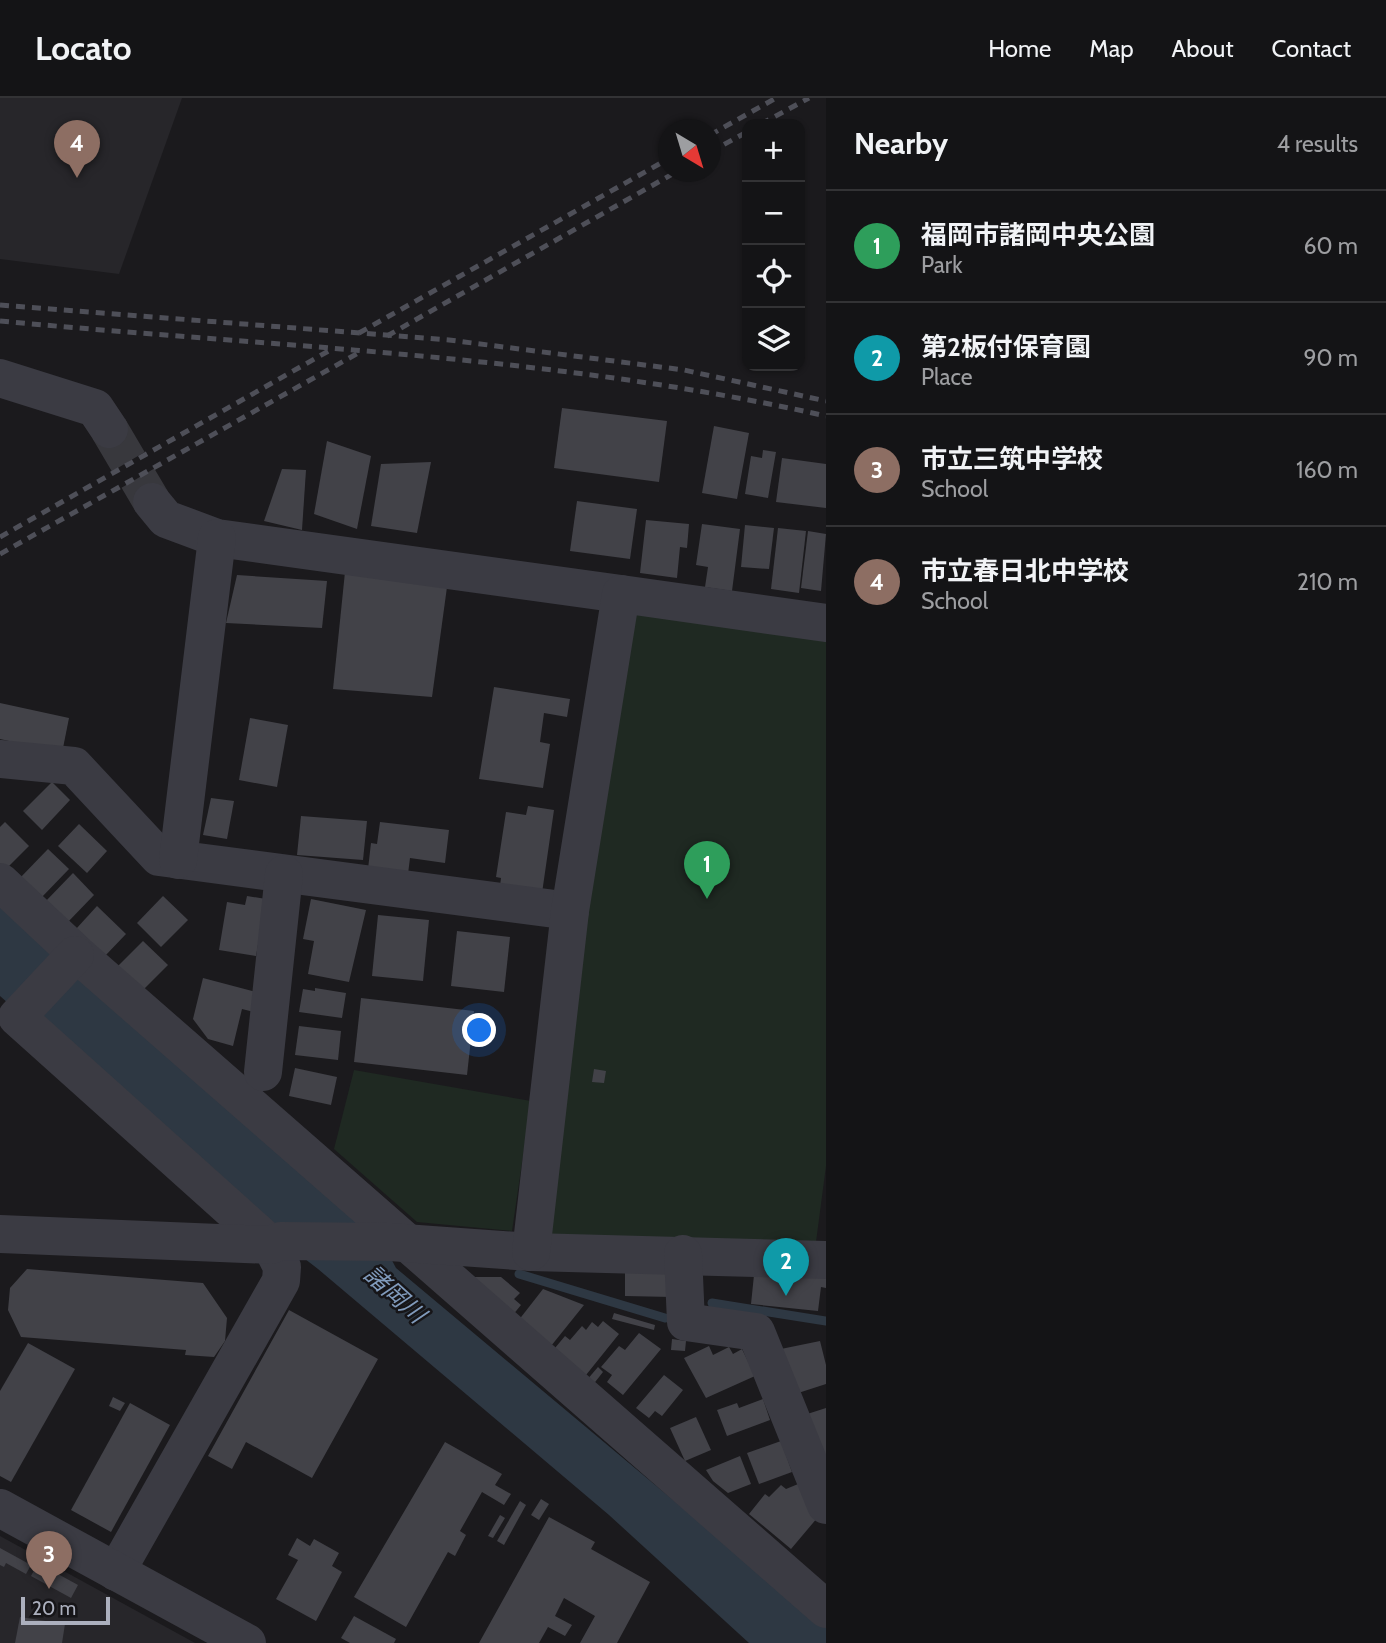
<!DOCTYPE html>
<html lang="en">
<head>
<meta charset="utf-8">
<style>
  body { margin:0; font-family:Cabin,"Noto Sans JP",sans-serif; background:#212123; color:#f1f3f6 }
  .controls { position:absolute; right:21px; top:21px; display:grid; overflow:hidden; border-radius:14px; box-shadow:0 2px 5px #0004 }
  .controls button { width:63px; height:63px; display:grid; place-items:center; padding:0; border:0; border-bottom:2px solid #333335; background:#141416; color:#f1f3f6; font:35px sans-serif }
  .compass { position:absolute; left:658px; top:21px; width:63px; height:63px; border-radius:50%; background:#141416; box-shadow:0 2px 5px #0004; rotate:142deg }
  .scale { position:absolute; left:21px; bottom:18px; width:89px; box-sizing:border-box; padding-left:7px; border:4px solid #acb0be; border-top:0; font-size:19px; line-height:24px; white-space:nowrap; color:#acb0be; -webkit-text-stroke:5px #161518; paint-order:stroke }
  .you { position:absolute; left:480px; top:933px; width:24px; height:24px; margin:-18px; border:5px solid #fff; border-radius:50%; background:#1a73e8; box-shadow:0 0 0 10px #1a73e833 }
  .badge { display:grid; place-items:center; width:46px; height:46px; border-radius:50%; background:#7c3aed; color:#fff; font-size:23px; font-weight:700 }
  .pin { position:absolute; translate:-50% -58px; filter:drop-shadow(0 2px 4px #0008) }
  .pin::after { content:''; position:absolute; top:37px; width:24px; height:21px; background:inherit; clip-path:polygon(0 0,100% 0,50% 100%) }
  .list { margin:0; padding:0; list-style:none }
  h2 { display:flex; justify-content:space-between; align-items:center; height:91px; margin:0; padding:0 28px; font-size:30px }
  h2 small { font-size:23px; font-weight:400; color:#9d9ea1 }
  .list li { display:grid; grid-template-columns:46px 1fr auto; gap:21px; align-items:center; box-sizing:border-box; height:112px; padding:0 28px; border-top:2px solid #333335 }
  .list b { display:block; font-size:26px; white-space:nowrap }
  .list p { margin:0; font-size:23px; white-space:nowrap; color:#9d9ea1 }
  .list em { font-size:23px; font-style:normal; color:#9d9ea1 }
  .icon { flex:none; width:38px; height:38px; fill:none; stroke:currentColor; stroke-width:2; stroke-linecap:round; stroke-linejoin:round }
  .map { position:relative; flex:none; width:826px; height:1545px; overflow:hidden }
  header { display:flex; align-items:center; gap:42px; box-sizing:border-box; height:98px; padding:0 35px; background:#141416; border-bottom:2px solid #333335 }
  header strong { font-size:33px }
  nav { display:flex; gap:38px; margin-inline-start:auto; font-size:24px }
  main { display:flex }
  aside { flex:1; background:#141416 }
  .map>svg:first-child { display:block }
  .built { fill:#27262a }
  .green { fill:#1f2922 }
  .water { fill:#2e3843 }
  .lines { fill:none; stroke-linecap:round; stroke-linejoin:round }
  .stream { stroke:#2e3843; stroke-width:9 }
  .building { fill:#424248 }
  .minor-tunnel { stroke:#38383d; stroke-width:38; stroke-dasharray:38 19; stroke-linecap:butt }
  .minor { stroke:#3b3b43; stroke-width:38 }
  .rail { stroke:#4e4f58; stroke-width:5; stroke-dasharray:9 7; stroke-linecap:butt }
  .labels { text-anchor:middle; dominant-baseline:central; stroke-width:5; stroke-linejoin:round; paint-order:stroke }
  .water-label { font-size:24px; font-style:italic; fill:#809abb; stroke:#161518 }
</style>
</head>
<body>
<header>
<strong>Locato</strong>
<nav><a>Home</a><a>Map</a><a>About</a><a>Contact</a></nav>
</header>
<main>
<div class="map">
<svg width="826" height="1545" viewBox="0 0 826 1545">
  <rect width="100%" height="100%" fill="#1b1a1d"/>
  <g class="built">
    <polygon points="0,0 182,0 119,176 0,161"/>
    <polygon points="0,1438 195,1545 0,1545"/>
  </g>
  <g class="green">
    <polygon points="638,511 826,534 826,1068 816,1144 551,1138 547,1128 625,520"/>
    <polygon points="354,972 531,1003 512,1133 417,1124 334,1051"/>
  </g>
  <polygon class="water" points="0,799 370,1121 396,1170 826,1530 826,1545 749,1545 609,1417 318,1171 257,1124 0,898"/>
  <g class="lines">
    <g class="stream">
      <polyline points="519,1176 665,1220"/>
      <polyline points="712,1205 826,1223"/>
    </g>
  </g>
  <g class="building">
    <polygon points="562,310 667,323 659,384 554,370"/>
    <polygon points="714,328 749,335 737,401 702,395"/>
    <polygon points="327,343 371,358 357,431 314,416"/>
    <polygon points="763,352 776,354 768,400 745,396 751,358 762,360"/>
    <polygon points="782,360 826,366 826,410 776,404"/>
    <polygon points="431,364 417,435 371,428 381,366"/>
    <polygon points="282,371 306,372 302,432 264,423"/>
    <polygon points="577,403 637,411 630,461 570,453"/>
    <polygon points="646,422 689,426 687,450 680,449 677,480 640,475"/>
    <polygon points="702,426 740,431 732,493 705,489 708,469 696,467"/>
    <polygon points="745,427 774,430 769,471 741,469"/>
    <polygon points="778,430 806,433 799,495 771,491"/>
    <polygon points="808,433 826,436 821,493 801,490"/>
    <polygon points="345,474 447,489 432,599 333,591"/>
    <polygon points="237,477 327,483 322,530 226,525"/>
    <polygon points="494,589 570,601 567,619 544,615 540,644 550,646 543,690 479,681"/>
    <polygon points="0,605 69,620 62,655 0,641"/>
    <polygon points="250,620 288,627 277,689 239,682"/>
    <polygon points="52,684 70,702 42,732 23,713"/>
    <polygon points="211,700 234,703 227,741 203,737"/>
    <polygon points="528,708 554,712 541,802 499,796 501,780 496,779 506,714 526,717"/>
    <polygon points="301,718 367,723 363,762 297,757"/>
    <polygon points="5,724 29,748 6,771 0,765 0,729"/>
    <polygon points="380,724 449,732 445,765 410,760 408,776 368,771 371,745 377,746"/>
    <polygon points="79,726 107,753 87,775 58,748"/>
    <polygon points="48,751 69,771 40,801 19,781"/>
    <polygon points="73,775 94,797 66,826 44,805"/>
    <polygon points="163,798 188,822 161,849 137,825"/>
    <polygon points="247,798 266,801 256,858 219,852 227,804 245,807"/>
    <polygon points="311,801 366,812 349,884 308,876 314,843 303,841"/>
    <polygon points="97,808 126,836 104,859 76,831"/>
    <polygon points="378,817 429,822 423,883 372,878"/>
    <polygon points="457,833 510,839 504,894 451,888"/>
    <polygon points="143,843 168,867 142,893 117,869"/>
    <polygon points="203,880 267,897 262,916 242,911 233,948 208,941 193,921"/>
    <polygon points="315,890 346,895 342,920 299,914 303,891 315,893"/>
    <polygon points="361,900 474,913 467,977 354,964"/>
    <polygon points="299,928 341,933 338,962 295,957"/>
    <polygon points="295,970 337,979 331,1007 289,998"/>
    <polygon points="594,971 606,973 604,985 592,984"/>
    <polygon points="27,1171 203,1185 227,1220 225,1243 214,1259 185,1257 186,1252 21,1239 8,1212 10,1190"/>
    <polygon points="625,1174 673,1175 672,1199 625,1198"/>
    <polygon points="754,1177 826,1179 826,1190 821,1189 818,1213 751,1206"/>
    <polygon points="467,1179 501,1179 520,1195 514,1201 521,1207 512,1218"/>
    <polygon points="543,1191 584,1207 551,1248 518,1223"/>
    <polygon points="289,1212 378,1261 312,1380 246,1344 232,1371 208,1358"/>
    <polygon points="614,1215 655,1227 654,1232 612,1221"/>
    <polygon points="603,1223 619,1236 586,1277 550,1256 565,1238 570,1242 582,1228 586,1232 592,1224 598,1229"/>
    <polygon points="639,1235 661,1251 623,1297 607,1284 612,1277 601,1269 619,1248 625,1252"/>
    <polygon points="672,1241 686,1243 685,1253 671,1252"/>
    <polygon points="820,1243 826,1267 826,1286 792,1297 776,1252"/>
    <polygon points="28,1245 75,1271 11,1384 0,1378 0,1293"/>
    <polygon points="709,1248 713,1257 729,1249 733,1256 742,1251 755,1278 706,1300 684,1260"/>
    <polygon points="598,1269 603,1274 592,1288 586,1283"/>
    <polygon points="664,1277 683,1292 662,1318 655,1313 649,1320 636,1310"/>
    <polygon points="113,1299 125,1305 120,1313 109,1308"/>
    <polygon points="763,1301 770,1322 727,1338 717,1312 737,1305 739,1310"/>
    <polygon points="130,1305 170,1327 111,1434 71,1412"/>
    <polygon points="826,1310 826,1387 801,1318"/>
    <polygon points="696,1319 711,1352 685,1363 670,1330"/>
    <polygon points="781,1343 792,1374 759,1386 747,1355"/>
    <polygon points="445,1344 502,1376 495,1387 511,1396 504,1407 482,1394 460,1433 466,1437 455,1458 448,1454 406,1529 354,1499"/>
    <polygon points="740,1358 751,1386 728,1395 713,1383 706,1372"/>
    <polygon points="803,1384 818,1419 791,1451 749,1416 765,1396 769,1399 781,1387 786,1391"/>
    <polygon points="541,1401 549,1406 539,1422 531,1417"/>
    <polygon points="520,1403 526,1407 504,1447 497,1443"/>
    <polygon points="500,1417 505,1420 493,1440 488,1438"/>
    <polygon points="549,1419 595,1444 591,1451 650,1484 617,1545 580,1545 595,1518 564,1500 555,1518 572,1527 565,1538 548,1529 539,1545 479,1545"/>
    <polygon points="297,1440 310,1448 314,1441 339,1455 332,1468 342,1474 316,1523 276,1501 298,1462 288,1457"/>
    <polygon points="0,1450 31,1467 26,1476 6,1465 4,1469 0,1467"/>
    <polygon points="38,1465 78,1487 71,1500 31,1478"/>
    <polygon points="354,1518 396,1541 394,1545 350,1545 341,1540"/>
    <polygon points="20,1519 65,1526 62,1545 15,1545"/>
  </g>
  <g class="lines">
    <polyline class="minor-tunnel" points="109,331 152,404"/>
    <g class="minor">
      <polyline points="0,280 95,310 109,331"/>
      <polyline points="152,404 166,421 217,440 621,496"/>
      <polyline points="0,661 74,668 159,759 570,813"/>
      <polyline points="178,762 217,440"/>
      <polyline points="0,784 77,856 826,1511"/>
      <polyline points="75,857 17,919 271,1147 282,1169 281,1183 116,1474"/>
      <polyline points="263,974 284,776"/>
      <polyline points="0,1136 271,1147 281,1143 390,1144 531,1154 826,1162"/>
      <polyline points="531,1154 570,813 621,496 826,525"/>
      <polyline points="683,1156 686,1224 756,1234 826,1407"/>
      <polyline points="0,1410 247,1545"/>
    </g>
    <g class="rail">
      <polyline points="761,26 809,0"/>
      <polyline points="710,37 776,0"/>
      <polyline points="710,54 747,34"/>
      <polyline points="0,207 449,242 684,272 826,303"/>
      <path d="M0,223C275,249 555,257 826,318"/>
      <polyline points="359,235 668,61"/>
      <polyline points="387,238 676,74"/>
      <polyline points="0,439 332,251"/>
      <polyline points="0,456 360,254"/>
    </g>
  </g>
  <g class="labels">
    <g class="water-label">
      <text transform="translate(395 1196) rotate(42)">諸岡川</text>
    </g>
  </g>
</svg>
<div class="controls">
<button>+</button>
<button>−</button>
<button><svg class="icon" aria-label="locate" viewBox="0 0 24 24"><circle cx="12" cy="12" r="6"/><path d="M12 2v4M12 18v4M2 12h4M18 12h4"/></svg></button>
<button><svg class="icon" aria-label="layers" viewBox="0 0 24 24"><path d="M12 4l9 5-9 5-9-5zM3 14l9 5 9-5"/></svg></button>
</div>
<svg class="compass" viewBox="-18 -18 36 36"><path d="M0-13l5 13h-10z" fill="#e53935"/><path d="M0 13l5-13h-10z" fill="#9d9ea1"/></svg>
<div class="scale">20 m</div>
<div class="you"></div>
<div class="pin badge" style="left:707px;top:801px;background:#2e9e5b">1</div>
<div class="pin badge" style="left:786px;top:1198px;background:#0f9aa8">2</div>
<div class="pin badge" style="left:49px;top:1491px;background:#8d6e63">3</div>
<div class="pin badge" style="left:77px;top:80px;background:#8d6e63">4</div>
</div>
<aside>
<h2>Nearby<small>4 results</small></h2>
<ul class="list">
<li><span class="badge" style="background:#2e9e5b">1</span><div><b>福岡市諸岡中央公園</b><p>Park</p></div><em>60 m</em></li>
<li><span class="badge" style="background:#0f9aa8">2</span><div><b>第2板付保育園</b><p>Place</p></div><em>90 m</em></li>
<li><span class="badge" style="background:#8d6e63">3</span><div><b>市立三筑中学校</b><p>School</p></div><em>160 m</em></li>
<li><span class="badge" style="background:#8d6e63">4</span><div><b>市立春日北中学校</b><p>School</p></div><em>210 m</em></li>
</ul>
</aside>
</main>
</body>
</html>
